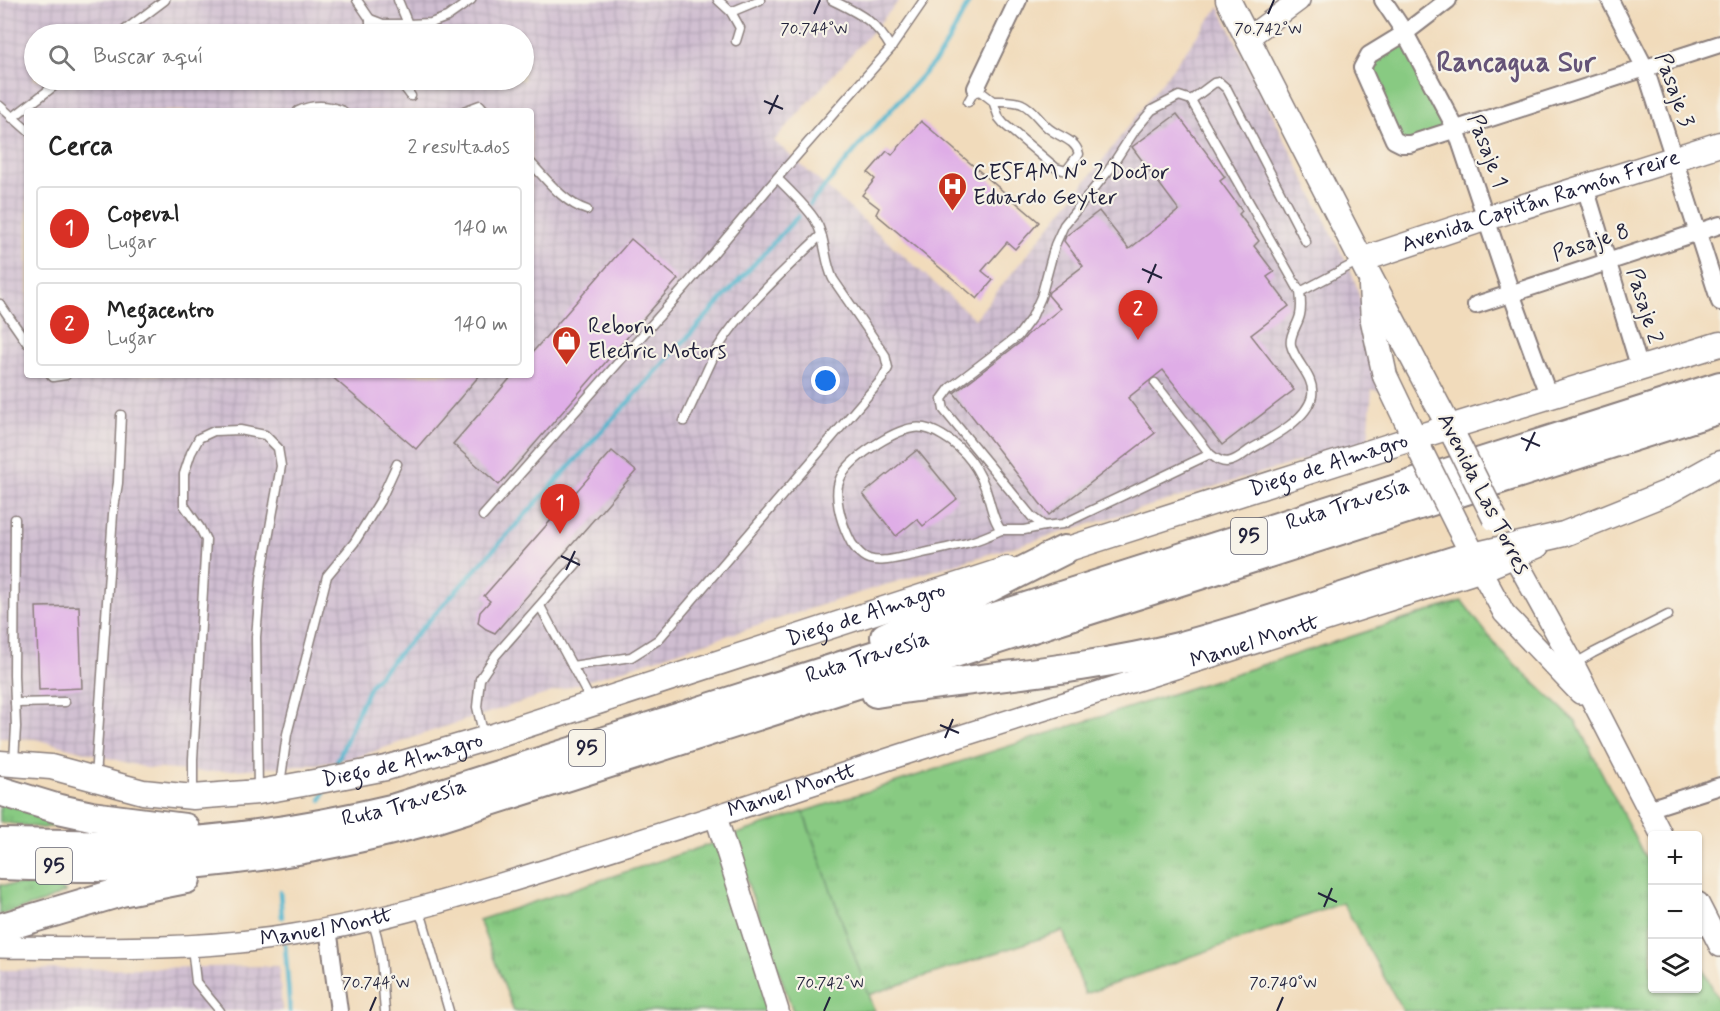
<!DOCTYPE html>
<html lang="es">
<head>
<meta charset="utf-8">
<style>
  body { margin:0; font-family:Mynerve,sans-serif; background:#f2f2f2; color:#222 }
  .controls { position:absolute; right:18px; bottom:18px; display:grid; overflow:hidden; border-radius:6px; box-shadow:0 2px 4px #0004 }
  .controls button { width:54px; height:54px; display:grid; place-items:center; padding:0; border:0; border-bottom:2px solid #e0e0e0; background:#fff; color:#222; font:30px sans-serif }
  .you { position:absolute; left:826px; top:381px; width:21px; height:21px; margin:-15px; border:4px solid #fff; border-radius:50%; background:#1a73e8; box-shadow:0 0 0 9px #1a73e833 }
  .badge { display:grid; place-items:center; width:39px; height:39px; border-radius:50%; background:#d93025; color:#fff; font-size:20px; font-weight:700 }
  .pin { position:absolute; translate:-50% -50px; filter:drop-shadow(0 2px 3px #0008) }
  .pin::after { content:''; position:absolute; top:32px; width:21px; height:18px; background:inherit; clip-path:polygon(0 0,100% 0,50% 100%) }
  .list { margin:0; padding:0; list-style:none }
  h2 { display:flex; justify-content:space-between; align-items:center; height:78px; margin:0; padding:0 24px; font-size:26px }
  h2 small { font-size:20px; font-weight:400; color:#767676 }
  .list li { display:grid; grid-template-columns:39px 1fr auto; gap:18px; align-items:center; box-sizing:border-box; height:84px; margin:0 12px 12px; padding:0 12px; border:2px solid #e0e0e0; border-radius:6px }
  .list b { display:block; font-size:22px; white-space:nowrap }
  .list p { margin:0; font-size:20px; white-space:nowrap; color:#767676 }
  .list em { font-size:20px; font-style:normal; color:#767676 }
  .icon { flex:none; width:33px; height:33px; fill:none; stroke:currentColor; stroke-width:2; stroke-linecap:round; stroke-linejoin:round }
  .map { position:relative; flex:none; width:1720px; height:1011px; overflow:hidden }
  .search { position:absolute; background:#fff; box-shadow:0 2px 4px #0004; left:24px; top:24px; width:510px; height:66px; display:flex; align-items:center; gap:15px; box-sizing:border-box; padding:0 21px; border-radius:33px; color:#767676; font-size:22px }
  .panel { position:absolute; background:#fff; box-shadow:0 2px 4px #0004; left:24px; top:108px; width:510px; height:270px; border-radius:6px }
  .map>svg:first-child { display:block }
  .industrial { fill:url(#industrial-grid); fill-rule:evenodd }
  .grass { fill:url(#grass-tufts); stroke:#55765e; stroke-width:1.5 }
  .green { fill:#88ca82; stroke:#55765e; stroke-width:1.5 }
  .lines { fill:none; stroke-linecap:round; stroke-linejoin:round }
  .stream { stroke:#4fb5ce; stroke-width:4.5 }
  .building { fill:#dfade7 }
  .service-casing { stroke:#8a7e7b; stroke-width:11 }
  .minor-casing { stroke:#8a7e7b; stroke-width:20 }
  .tertiary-casing { stroke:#8a7e7b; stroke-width:24 }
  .secondary-casing { stroke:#8a7e7b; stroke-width:27 }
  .trunk-casing { stroke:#8a7e7b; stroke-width:32 }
  .service { stroke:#fff; stroke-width:8 }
  .minor { stroke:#fff; stroke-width:16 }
  .tertiary { stroke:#fff; stroke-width:21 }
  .secondary { stroke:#fff; stroke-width:24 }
  .trunk { stroke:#fff; stroke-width:28 }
  .secondary-bridge-casing { stroke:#8a7e7b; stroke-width:27; stroke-linecap:butt }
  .secondary-bridge { stroke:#fff; stroke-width:24 }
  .ticks { fill:none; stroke:#22223b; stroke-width:2 }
  .labels { text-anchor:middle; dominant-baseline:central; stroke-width:4.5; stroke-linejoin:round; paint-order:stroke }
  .shield { fill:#f7f3e8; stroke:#62616f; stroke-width:1.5 }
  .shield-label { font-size:21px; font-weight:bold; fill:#22223b }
  .street-label { font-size:22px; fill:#22223b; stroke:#f7f3e8 }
  .poi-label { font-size:22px; fill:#22223b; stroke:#f7f3e8; text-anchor:start }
  .district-label { font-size:28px; font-weight:bold; fill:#645377; stroke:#f7f3e8 }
  .ticks-label { font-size:15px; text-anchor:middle; fill:#22223b; stroke:#f7f3e8; stroke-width:4.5; stroke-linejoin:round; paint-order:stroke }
</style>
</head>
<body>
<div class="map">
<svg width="1720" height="1011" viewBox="0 0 1720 1011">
  <defs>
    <pattern id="industrial-grid" width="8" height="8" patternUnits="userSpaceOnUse" patternTransform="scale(1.5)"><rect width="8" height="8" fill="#cfbdd0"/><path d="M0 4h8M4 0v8" fill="none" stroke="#b1a2b4"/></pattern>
    <pattern id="grass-tufts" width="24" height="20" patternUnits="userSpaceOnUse" patternTransform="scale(1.5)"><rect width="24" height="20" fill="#88ca82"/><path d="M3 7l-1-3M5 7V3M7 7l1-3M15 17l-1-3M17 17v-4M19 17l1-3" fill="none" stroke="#75ad71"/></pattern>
  </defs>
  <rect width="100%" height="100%" fill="#f7f3e8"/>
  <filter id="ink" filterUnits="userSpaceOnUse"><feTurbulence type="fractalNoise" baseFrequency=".0167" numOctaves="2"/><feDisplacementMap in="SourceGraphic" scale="12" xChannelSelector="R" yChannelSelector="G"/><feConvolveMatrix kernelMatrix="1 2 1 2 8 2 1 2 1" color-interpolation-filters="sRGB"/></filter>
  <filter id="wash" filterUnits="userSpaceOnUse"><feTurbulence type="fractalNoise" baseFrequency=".008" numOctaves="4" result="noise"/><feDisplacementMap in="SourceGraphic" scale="24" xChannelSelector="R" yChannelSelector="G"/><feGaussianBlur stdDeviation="1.35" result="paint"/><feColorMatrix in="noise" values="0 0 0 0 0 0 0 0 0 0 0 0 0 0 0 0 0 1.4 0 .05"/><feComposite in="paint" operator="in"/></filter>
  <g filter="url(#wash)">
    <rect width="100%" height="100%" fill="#f1dbbb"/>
    <g class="industrial">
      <path d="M0,0H900L774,141L975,319L1102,161L1219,7L1354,278L1362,305L1383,391L1372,390L1368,441L865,591L432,731L358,757L320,764L205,772L147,768L35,739L0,738ZM34,34H524V80H34ZM27,111H531V375H27Z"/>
      <polygon points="279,966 282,1011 0,1011 0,970"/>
    </g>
    <g class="grass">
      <polygon points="1462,601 1498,648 1576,722 1652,871 1652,988 1698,988 1698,959 1720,1003 1720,1011 1403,1011 1343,903 1085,994 1063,931 868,995 803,812"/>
      <polygon points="0,800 81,821 43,828 0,822"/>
      <polygon points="720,841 779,1011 514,1011 479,920"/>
      <polygon points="54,884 66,892 44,902 0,915 0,885"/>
    </g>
    <g class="green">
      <polygon points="1405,33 1456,129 1402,144 1362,68"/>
      <polygon points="803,812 874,1011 793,1011 731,836"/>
    </g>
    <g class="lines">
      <g class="stream">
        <polyline points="810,204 869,134 937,59 950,38 970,0"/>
        <polyline points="336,765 360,707 371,684 798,216"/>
        <polyline points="321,800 325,791"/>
        <polyline points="280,892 282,917"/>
        <polyline points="285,944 290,1011"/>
      </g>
    </g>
    <g id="blocks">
      <g class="building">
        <polygon points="1177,114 1225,177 1220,181 1242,211 1239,214 1259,241 1254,246 1274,272 1267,277 1289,306 1251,335 1294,390 1222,445 1163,370 1128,398 1155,433 1049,515 954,393 1022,341 1027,335 1060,309 1048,295 1049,292 1083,266 1064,241 1066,236 1099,211 1129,249 1179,210 1132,147"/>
        <polygon points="921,121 1039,222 1015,249 1007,242 982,271 993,280 977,299 876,214 879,208 862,195 875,179 868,173 887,151 892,155"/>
        <polygon points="631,239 678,279 499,485 453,444 513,375 531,375 531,354"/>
        <polygon points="330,375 480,375 416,449"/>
        <polygon points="917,450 957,499 923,526 917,519 896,536 863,494"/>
        <polygon points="612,451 636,471 495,633 486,629 478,623 480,612 490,601 484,596"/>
        <polygon points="79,606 82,688 39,690 36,607"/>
      </g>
    </g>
  </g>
  <g filter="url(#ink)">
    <use href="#blocks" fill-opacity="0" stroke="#8a7e7b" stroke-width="1.5"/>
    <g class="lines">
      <defs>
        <g id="service">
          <polyline points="357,0 370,19 383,24 408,24 431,23 447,17 471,0"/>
          <polyline points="398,0 408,24 416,34"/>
          <polyline points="718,0 731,12 740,28 736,41"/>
          <path d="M832,0C860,14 875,20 891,48"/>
          <polyline points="731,12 760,0"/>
          <polyline points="370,19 370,34"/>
          <polyline points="120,34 165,0"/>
          <polyline points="399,80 411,96"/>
          <polyline points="1191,100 1214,83 1219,82 1227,89 1306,242"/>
          <path d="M968,102L976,88L993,101L999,118L1004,124L1056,168L1066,171L1079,154C1075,138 1059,138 1047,127C1039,120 1032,108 1022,104C1014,100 1002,101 993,101"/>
          <polyline points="0,106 27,130"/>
          <path d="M298,111C313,104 327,104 343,111"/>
          <polyline points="464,111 480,105 485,111"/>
          <polyline points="12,118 62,80"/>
          <path d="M531,163C547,180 564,203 587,210"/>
          <polyline points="777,178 891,48 924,0"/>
          <polyline points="1300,292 1361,260"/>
          <polyline points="0,304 27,343"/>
          <polyline points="51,375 53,377 66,375"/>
          <path d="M1155,383L1210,454C1216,459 1223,464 1231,461C1238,459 1245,453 1251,449C1271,438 1307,420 1312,396C1315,376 1295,363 1291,345C1289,335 1298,325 1300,315C1302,307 1301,300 1300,292L1191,100L1179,96L1152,110L1135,130L1109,170L1064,225L1055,245L1041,297L1032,317L1018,336L950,388L942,399L944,410L1032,517L1044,526L1063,524L1210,454"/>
          <path d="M684,421L717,349C744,306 784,271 821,235"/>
          <path d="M483,516L685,287L777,178C788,189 808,208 815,220C826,237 824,261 833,279L885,355L888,368L882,379L658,640L631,657L572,666"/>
          <path d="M1001,530C990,535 978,540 967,543C948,548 928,552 909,556C896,558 882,563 869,559C860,556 851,544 848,536C841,521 833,495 840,479C848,459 893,431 913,428C923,426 935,431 943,436C967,450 981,471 988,497C992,509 993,520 1001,530H1024L1044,526"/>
          <polyline points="540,606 591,701"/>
          <polyline points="1574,664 1593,653 1668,615"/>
          <polyline points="15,703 65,702"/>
          <polyline points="484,736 477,707 480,679 496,655 577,563"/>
          <polyline points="14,761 16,727 14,675 15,519"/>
          <polyline points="95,778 113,514 118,483 121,415"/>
          <polyline points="280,785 287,734 327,576 354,543 380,501 397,464"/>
          <polyline points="193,794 193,759 206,540 200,528 184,505 184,474 191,453 199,438 214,431 240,430 265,435 278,448 281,466 261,578 256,637 258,791"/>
          <polyline points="417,909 423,921 449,1011"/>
          <path d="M372,921C383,948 382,982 385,1011"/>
          <polyline points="192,947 196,982 220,1011"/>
        </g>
        <g id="minor">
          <polyline points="1383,0 1405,33 1456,129 1511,293 1549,397"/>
          <polyline points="1448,0 1405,33 1369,55 1362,68 1394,140 1402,144 1410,144 1720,44"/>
          <polyline points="1610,0 1645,68 1720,302"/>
          <polyline points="976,88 1018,0"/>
          <polyline points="1585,187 1640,369"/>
          <polyline points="1476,305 1720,225"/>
          <polyline points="1648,809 1720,786"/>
          <polyline points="328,928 339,1011"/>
        </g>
        <g id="tertiary">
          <polyline points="1248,38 1299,0"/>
          <polyline points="1509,547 1574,665 1662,836"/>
          <polyline points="1474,558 1504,613 1580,693"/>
          <polyline points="716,817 778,1011"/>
          <polyline points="1698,903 1720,946"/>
          <path id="s1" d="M0,947C98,948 195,951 293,935C385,921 473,893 562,865C672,831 782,794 892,758C1088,694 1285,633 1481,571L1538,547"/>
        </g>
        <g id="secondary">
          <polyline points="1228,0 1370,277 1456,440"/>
          <path id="s2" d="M1361,260L1487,218L1720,144"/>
          <polyline points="1371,286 1373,321 1385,376 1421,451"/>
          <polyline points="1458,526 1473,555 1564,534 1666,493 1720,463"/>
          <path id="s3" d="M1046,556L1414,438L1720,344"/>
          <path id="s4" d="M0,763L51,767L143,792L193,797L258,792L325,780L386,768L484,739L1007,569"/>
        </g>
        <g id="trunk">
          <polyline points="885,637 975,595 1064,550"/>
          <path d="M876,693C976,677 1079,672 1178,647C1277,621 1374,585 1473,555"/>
          <polyline points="0,791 59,809 91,816 185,828"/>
          <path id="s5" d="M0,843C47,843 95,846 142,844C228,841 312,828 395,808L1720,386"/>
          <path d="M0,865C64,867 128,869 192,864C274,857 354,841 434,819L1720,409"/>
          <polyline points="0,928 121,892 186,879"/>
        </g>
      </defs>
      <use href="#service" class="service-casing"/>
      <use href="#minor" class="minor-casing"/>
      <use href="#tertiary" class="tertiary-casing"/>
      <use href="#secondary" class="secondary-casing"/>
      <use href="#trunk" class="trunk-casing"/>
      <use href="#service" class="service"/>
      <use href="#minor" class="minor"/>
      <use href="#tertiary" class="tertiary"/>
      <use href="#secondary" class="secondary"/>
      <use href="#trunk" class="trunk"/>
      <defs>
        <g id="secondary-bridge">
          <polyline points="1456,440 1495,519"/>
          <polyline points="1421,452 1458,526"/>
        </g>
      </defs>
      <use href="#secondary-bridge" class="secondary-bridge-casing"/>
      <use href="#secondary-bridge" class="secondary-bridge"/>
    </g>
  </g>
  <path class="ticks" d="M814,14L820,0M1268,14L1274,0M764,101L783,109M769,114L778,95M1142,269L1162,278M1148,283L1156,264M1521,438L1540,446M1526,451L1535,432M561,556L580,565M566,570L575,551M940,725L959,733M945,738L953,719M1318,893L1337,902M1324,907L1332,888M370,1011L376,997M824,1011L830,997M1277,1011L1283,997"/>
  <defs>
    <symbol id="hospital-pin" viewBox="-11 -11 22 30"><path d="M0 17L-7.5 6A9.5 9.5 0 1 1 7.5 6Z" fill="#c8321e" stroke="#f7f3e8"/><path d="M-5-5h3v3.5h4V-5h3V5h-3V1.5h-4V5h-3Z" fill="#fff"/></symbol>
    <symbol id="shop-pin" viewBox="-11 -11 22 30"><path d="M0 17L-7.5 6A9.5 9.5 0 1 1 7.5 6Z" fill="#c8321e" stroke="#f7f3e8"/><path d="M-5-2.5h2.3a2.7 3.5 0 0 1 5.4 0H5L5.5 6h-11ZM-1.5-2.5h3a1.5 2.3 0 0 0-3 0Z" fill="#fff"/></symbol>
  </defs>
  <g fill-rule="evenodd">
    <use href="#hospital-pin" x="936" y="170" width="33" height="45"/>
    <use href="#shop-pin" x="550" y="324" width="33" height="45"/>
  </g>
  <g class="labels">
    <g class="shield">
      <rect x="1231" y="518" width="36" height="36" rx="4.5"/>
      <rect x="569" y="730" width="36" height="36" rx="4.5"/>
      <rect x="36" y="848" width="36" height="36" rx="4.5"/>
    </g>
    <g class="shield-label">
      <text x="1249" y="536">95</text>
      <text x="587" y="748">95</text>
      <text x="54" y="866">95</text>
    </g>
    <g class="street-label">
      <text transform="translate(1674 90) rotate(70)">Pasaje 3</text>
      <text transform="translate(1487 151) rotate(69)">Pasaje 1</text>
      <text stroke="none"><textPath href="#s2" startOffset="189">Avenida Capitán Ramón Freire</textPath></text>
      <text transform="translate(1591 243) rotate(-18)">Pasaje 8</text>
      <text transform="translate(1644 306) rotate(73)">Pasaje 2</text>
      <text stroke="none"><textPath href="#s3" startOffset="297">Diego de Almagro</textPath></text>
      <text transform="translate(1483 494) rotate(63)">Avenida Las Torres</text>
      <text stroke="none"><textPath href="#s5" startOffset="1398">Ruta Travesía</textPath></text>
      <text stroke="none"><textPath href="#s4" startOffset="896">Diego de Almagro</textPath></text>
      <text stroke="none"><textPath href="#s1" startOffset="1300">Manuel Montt</textPath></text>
      <text stroke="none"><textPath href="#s5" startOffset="894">Ruta Travesía</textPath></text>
      <text stroke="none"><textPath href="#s4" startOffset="410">Diego de Almagro</textPath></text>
      <text stroke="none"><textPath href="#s1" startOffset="814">Manuel Montt</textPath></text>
      <text stroke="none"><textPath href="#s5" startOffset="408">Ruta Travesía</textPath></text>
      <text stroke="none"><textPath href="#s1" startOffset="328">Manuel Montt</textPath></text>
    </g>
    <g class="poi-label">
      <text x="973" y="173">CESFAM N° 2 Doctor<tspan x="973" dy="25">Eduardo Geyter</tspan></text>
      <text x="588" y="327">Reborn<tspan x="588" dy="25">Electric Motors</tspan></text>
    </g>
    <g class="district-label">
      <text x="1516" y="63">Rancagua Sur</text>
    </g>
  </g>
  <g class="ticks-label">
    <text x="814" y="34">70.744°W</text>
    <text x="1268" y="34">70.742°W</text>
    <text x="376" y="988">70.744°W</text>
    <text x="830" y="988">70.742°W</text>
    <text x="1283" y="988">70.740°W</text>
  </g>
</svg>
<div class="controls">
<button>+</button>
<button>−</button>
<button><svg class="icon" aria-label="layers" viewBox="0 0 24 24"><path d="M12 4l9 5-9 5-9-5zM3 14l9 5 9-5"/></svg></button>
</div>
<div class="you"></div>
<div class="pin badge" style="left:560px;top:534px">1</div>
<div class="pin badge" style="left:1138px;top:340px">2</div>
<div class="search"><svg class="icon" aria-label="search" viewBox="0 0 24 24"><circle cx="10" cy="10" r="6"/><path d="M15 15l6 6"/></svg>Buscar aquí</div>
<section class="panel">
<h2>Cerca<small>2 resultados</small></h2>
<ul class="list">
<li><span class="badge">1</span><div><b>Copeval</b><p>Lugar</p></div><em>140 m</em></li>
<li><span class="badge">2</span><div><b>Megacentro</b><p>Lugar</p></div><em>140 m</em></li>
</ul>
</section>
</div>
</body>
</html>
